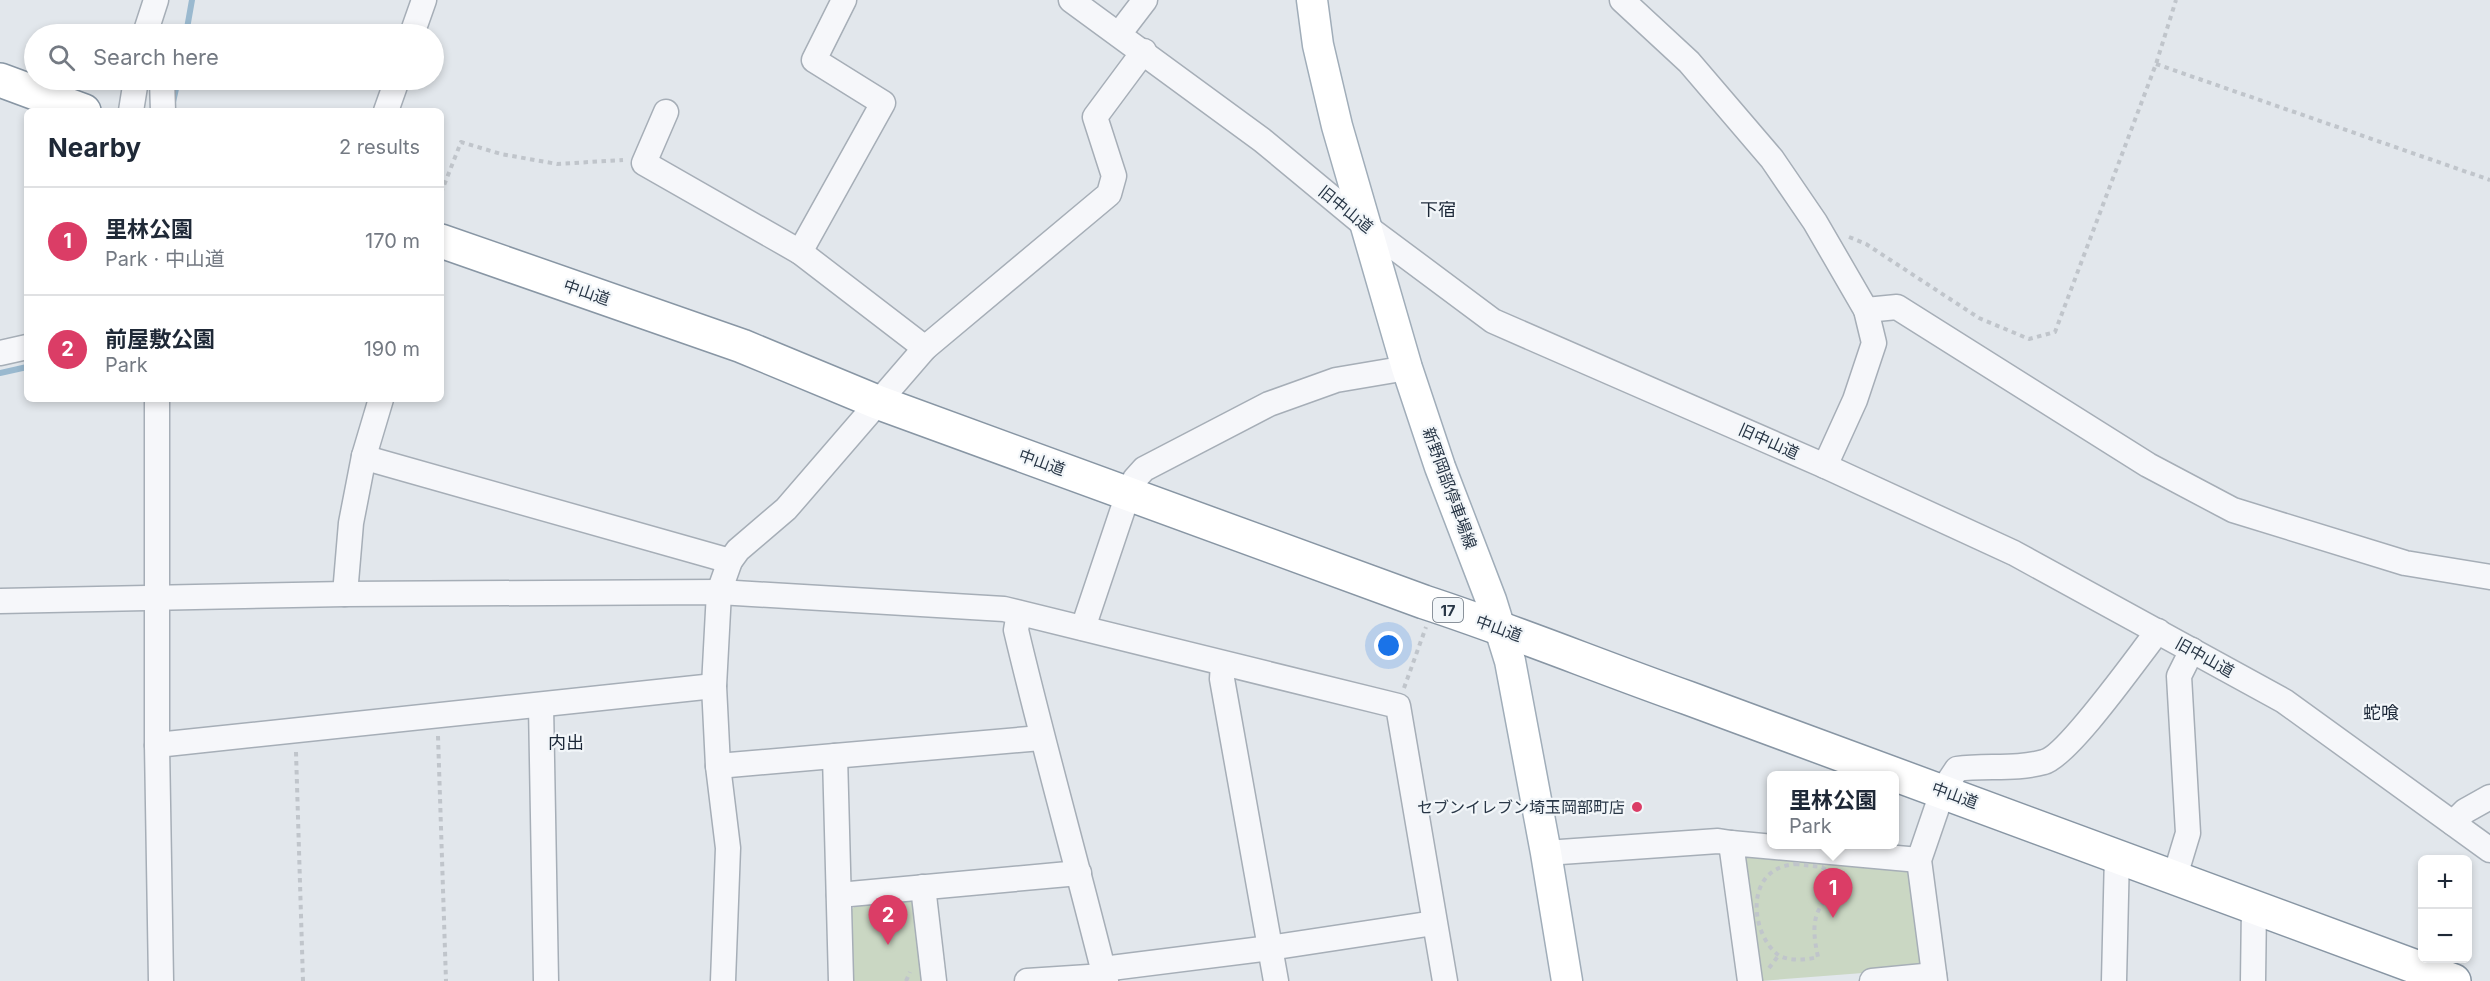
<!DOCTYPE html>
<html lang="en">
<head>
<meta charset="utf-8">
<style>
  body { margin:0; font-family:Inter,"Noto Sans JP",sans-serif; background:#f6f6f7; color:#1f2937 }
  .controls { position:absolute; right:18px; bottom:18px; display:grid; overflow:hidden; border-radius:9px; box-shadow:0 3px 9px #0003 }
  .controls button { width:54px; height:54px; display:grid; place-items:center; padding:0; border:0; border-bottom:2px solid #e0e1e3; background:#fff; color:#1f2937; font:30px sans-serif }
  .you { position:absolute; left:1389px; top:646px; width:21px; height:21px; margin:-15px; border:4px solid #fff; border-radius:50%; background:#1a73e8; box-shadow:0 0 0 9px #1a73e833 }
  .badge { display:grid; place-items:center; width:39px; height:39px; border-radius:50%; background:#db3d66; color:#fff; font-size:20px; font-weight:700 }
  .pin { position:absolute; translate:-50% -50px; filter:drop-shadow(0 2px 3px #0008) }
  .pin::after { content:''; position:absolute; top:32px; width:21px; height:18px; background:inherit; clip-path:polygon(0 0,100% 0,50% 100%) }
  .popup { position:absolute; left:1767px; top:771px; width:132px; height:78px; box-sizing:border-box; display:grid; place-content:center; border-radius:9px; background:#fff; filter:drop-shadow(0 2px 4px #0005); font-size:20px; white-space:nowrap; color:#747a83 }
  .popup b { font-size:22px; color:#1f2937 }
  .popup::after { content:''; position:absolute; left:50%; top:100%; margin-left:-12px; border:12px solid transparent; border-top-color:#fff }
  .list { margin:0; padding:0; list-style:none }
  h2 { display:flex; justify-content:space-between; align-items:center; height:78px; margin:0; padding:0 24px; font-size:26px }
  h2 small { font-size:20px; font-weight:400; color:#747a83 }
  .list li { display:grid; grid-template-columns:39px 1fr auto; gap:18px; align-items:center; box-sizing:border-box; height:108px; padding:0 24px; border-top:2px solid #e0e1e3 }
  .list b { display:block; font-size:22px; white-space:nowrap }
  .list p { margin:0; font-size:20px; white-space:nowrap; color:#747a83 }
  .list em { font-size:20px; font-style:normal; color:#747a83 }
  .icon { flex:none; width:33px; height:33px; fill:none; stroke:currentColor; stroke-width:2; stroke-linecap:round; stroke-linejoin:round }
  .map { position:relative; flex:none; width:2490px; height:981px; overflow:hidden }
  .search { position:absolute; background:#fff; box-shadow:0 3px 9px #0003; left:24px; top:24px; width:420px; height:66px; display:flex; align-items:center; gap:15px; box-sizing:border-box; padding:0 21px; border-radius:33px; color:#747a83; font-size:22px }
  .panel { position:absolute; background:#fff; box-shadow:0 3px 9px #0003; left:24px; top:108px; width:420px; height:294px; border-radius:9px }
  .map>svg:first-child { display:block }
  .green { fill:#cad7c3 }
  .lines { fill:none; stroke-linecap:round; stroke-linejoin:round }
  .stream { stroke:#9ab9cf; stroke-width:6 }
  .minor-casing { stroke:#a6aeb7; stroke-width:27 }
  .major-casing { stroke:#a0adb9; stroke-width:33 }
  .highway-casing { stroke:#8896a4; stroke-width:36 }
  .path { stroke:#c0c5cb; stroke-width:4; stroke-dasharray:4.5 4.5; stroke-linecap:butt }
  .minor { stroke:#f6f7fa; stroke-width:24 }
  .major { stroke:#fff; stroke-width:30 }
  .highway { stroke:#fff; stroke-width:33 }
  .poi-dot { fill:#db3d66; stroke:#f2f6f9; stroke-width:2 }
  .labels { text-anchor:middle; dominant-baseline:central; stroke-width:4.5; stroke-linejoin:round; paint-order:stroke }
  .shield { fill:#f2f6f9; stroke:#65707c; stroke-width:1.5 }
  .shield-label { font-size:15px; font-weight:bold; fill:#283646 }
  .street-label { font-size:16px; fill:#283646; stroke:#f2f6f9 }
  .poi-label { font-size:16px; fill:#283646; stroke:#f2f6f9; text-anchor:end }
  .neighbourhood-label { font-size:18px; fill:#1b2737; stroke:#f2f6f9 }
</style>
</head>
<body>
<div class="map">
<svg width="2490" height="981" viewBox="0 0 2490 981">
  <rect width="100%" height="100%" fill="#e2e7ec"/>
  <g class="green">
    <polygon points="1739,853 1784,860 1905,870 1909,875 1923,961 1915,969 1760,981"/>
    <polygon points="919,898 929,981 852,981 851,910 860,901"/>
  </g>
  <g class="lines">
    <g class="stream">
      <polyline points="186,34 192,0"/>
      <polyline points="173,102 178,80"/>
      <polyline points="0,373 27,367"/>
    </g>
    <defs>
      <g id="minor">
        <polyline points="1071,0 1262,140 1367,227 1493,321 1825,466 2014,553 2284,701 2490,850"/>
        <polyline points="1622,0 1689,62 1772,159 1815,222 1866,310 1874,343 1855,400 1825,466"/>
        <polyline points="145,34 156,0"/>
        <polyline points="412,34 424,0"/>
        <polyline points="1119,34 1145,0"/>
        <polyline points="162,80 163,111"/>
        <polyline points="131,111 136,80"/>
        <polyline points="386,111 397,80"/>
        <polyline points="666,112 644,163 800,252 925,348"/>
        <polyline points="800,252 883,103 814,60 844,0"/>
        <polyline points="1866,310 1897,307 2148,465 2233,510 2405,563 2490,577"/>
        <polyline points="0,353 27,347"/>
        <polyline points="157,399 157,745 161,981"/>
        <polyline points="364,456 373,460 730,561"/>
        <polyline points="345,594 351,523 364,456 381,399"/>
        <polyline points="0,601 345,594 719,592 1004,609 1398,706 1445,981"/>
        <path d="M1019,613L1016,630C1044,748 1077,864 1106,981"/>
        <polyline points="1083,628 1128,494 1135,479 1144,469 1269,404 1336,380 1407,368"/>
        <polyline points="1223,664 1222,679 1276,981"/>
        <polyline points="541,705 546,981"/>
        <polyline points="157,745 714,686"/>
        <polyline points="835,756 841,981"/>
        <polyline points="718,766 1041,738"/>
        <polyline points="2453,823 2465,811 2490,797"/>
        <polyline points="1546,853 1718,841 1731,843"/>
        <polyline points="2175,876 2188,833 2179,676 2192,650"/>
        <polyline points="923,887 934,981"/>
        <polyline points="839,895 1079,873"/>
        <polyline points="1103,969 1270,948 1434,923"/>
        <polyline points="723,981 728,848 718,766 714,686 719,592 730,561 738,550 786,509 925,348 1109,194 1114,176 1095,117 1144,51"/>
        <polyline points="1027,981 1104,976"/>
        <polyline points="1750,981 1731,843 1919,860"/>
        <polyline points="1872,981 1934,975"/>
        <path d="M1935,981L1919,860L1943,790L1957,769C1985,765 2016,770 2044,762C2068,756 2139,655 2158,631"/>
        <polyline points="2114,981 2117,854"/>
        <polyline points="2253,981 2254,906"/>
      </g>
      <polyline id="major" points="1312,0 1318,45 1337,126 1407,368 1440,467 1491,600 1510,661 1546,853 1567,981"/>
      <g id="highway">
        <polyline points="0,80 84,111"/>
        <path d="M441,241L742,346L877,402L1424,602C1513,631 1600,667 1688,698C1944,790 2199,885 2454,981"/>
      </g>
    </defs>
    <use href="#minor" class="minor-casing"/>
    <use href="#major" class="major-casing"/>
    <use href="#highway" class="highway-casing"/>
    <g class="path">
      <polyline points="2156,64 2490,180"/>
      <polyline points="441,193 461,142 501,154 557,164 623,160"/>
      <polyline points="1849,237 1866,244 1979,318 2029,339 2055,332 2156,64 2176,0"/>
      <polyline points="1404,688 1426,627"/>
      <polyline points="438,736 446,981"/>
      <polyline points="296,752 303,981"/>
      <path d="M1795,864L1822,867L1844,882C1814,906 1810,920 1818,957C1806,960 1788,962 1777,954C1754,935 1746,885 1777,869C1782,866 1789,865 1795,864Z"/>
      <polyline points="1769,968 1779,955"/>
      <polyline points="906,981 910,972"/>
    </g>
    <use href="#minor" class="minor"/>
    <use href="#major" class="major"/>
    <use href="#highway" class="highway"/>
  </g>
  <circle class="poi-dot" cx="1637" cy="807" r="6"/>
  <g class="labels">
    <rect class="shield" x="1433" y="598" width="30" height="24" rx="4.5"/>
    <g class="shield-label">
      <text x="1448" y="610">17</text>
    </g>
    <g class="street-label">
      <text transform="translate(1346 209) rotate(39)">旧中山道</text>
      <text transform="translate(587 292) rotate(19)">中山道</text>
      <text transform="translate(1769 441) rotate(24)">旧中山道</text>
      <text transform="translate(1042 462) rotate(20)">中山道</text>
      <text transform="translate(1450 488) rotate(70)">新野岡部停車場線</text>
      <text transform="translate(1499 628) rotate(20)">中山道</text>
      <text transform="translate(2205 657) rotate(29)">旧中山道</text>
      <text transform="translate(1955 795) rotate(20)">中山道</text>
    </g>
    <g class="poi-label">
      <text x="1625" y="807">セブンイレブン埼玉岡部町店</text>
    </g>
    <g class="neighbourhood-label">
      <text x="1438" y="209">下宿</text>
      <text x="2381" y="712">蛇喰</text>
      <text x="566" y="742">内出</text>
    </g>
  </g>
</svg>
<div class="controls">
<button>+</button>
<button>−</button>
</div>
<div class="you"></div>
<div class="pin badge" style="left:1833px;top:918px">1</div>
<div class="popup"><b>里林公園</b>Park</div>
<div class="pin badge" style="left:888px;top:945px">2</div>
<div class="search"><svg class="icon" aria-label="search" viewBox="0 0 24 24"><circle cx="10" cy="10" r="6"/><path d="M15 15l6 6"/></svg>Search here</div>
<section class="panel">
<h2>Nearby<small>2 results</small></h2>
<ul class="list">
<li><span class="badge">1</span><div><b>里林公園</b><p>Park · 中山道</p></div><em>170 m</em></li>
<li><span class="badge">2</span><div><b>前屋敷公園</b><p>Park</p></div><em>190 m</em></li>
</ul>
</section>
</div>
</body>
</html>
